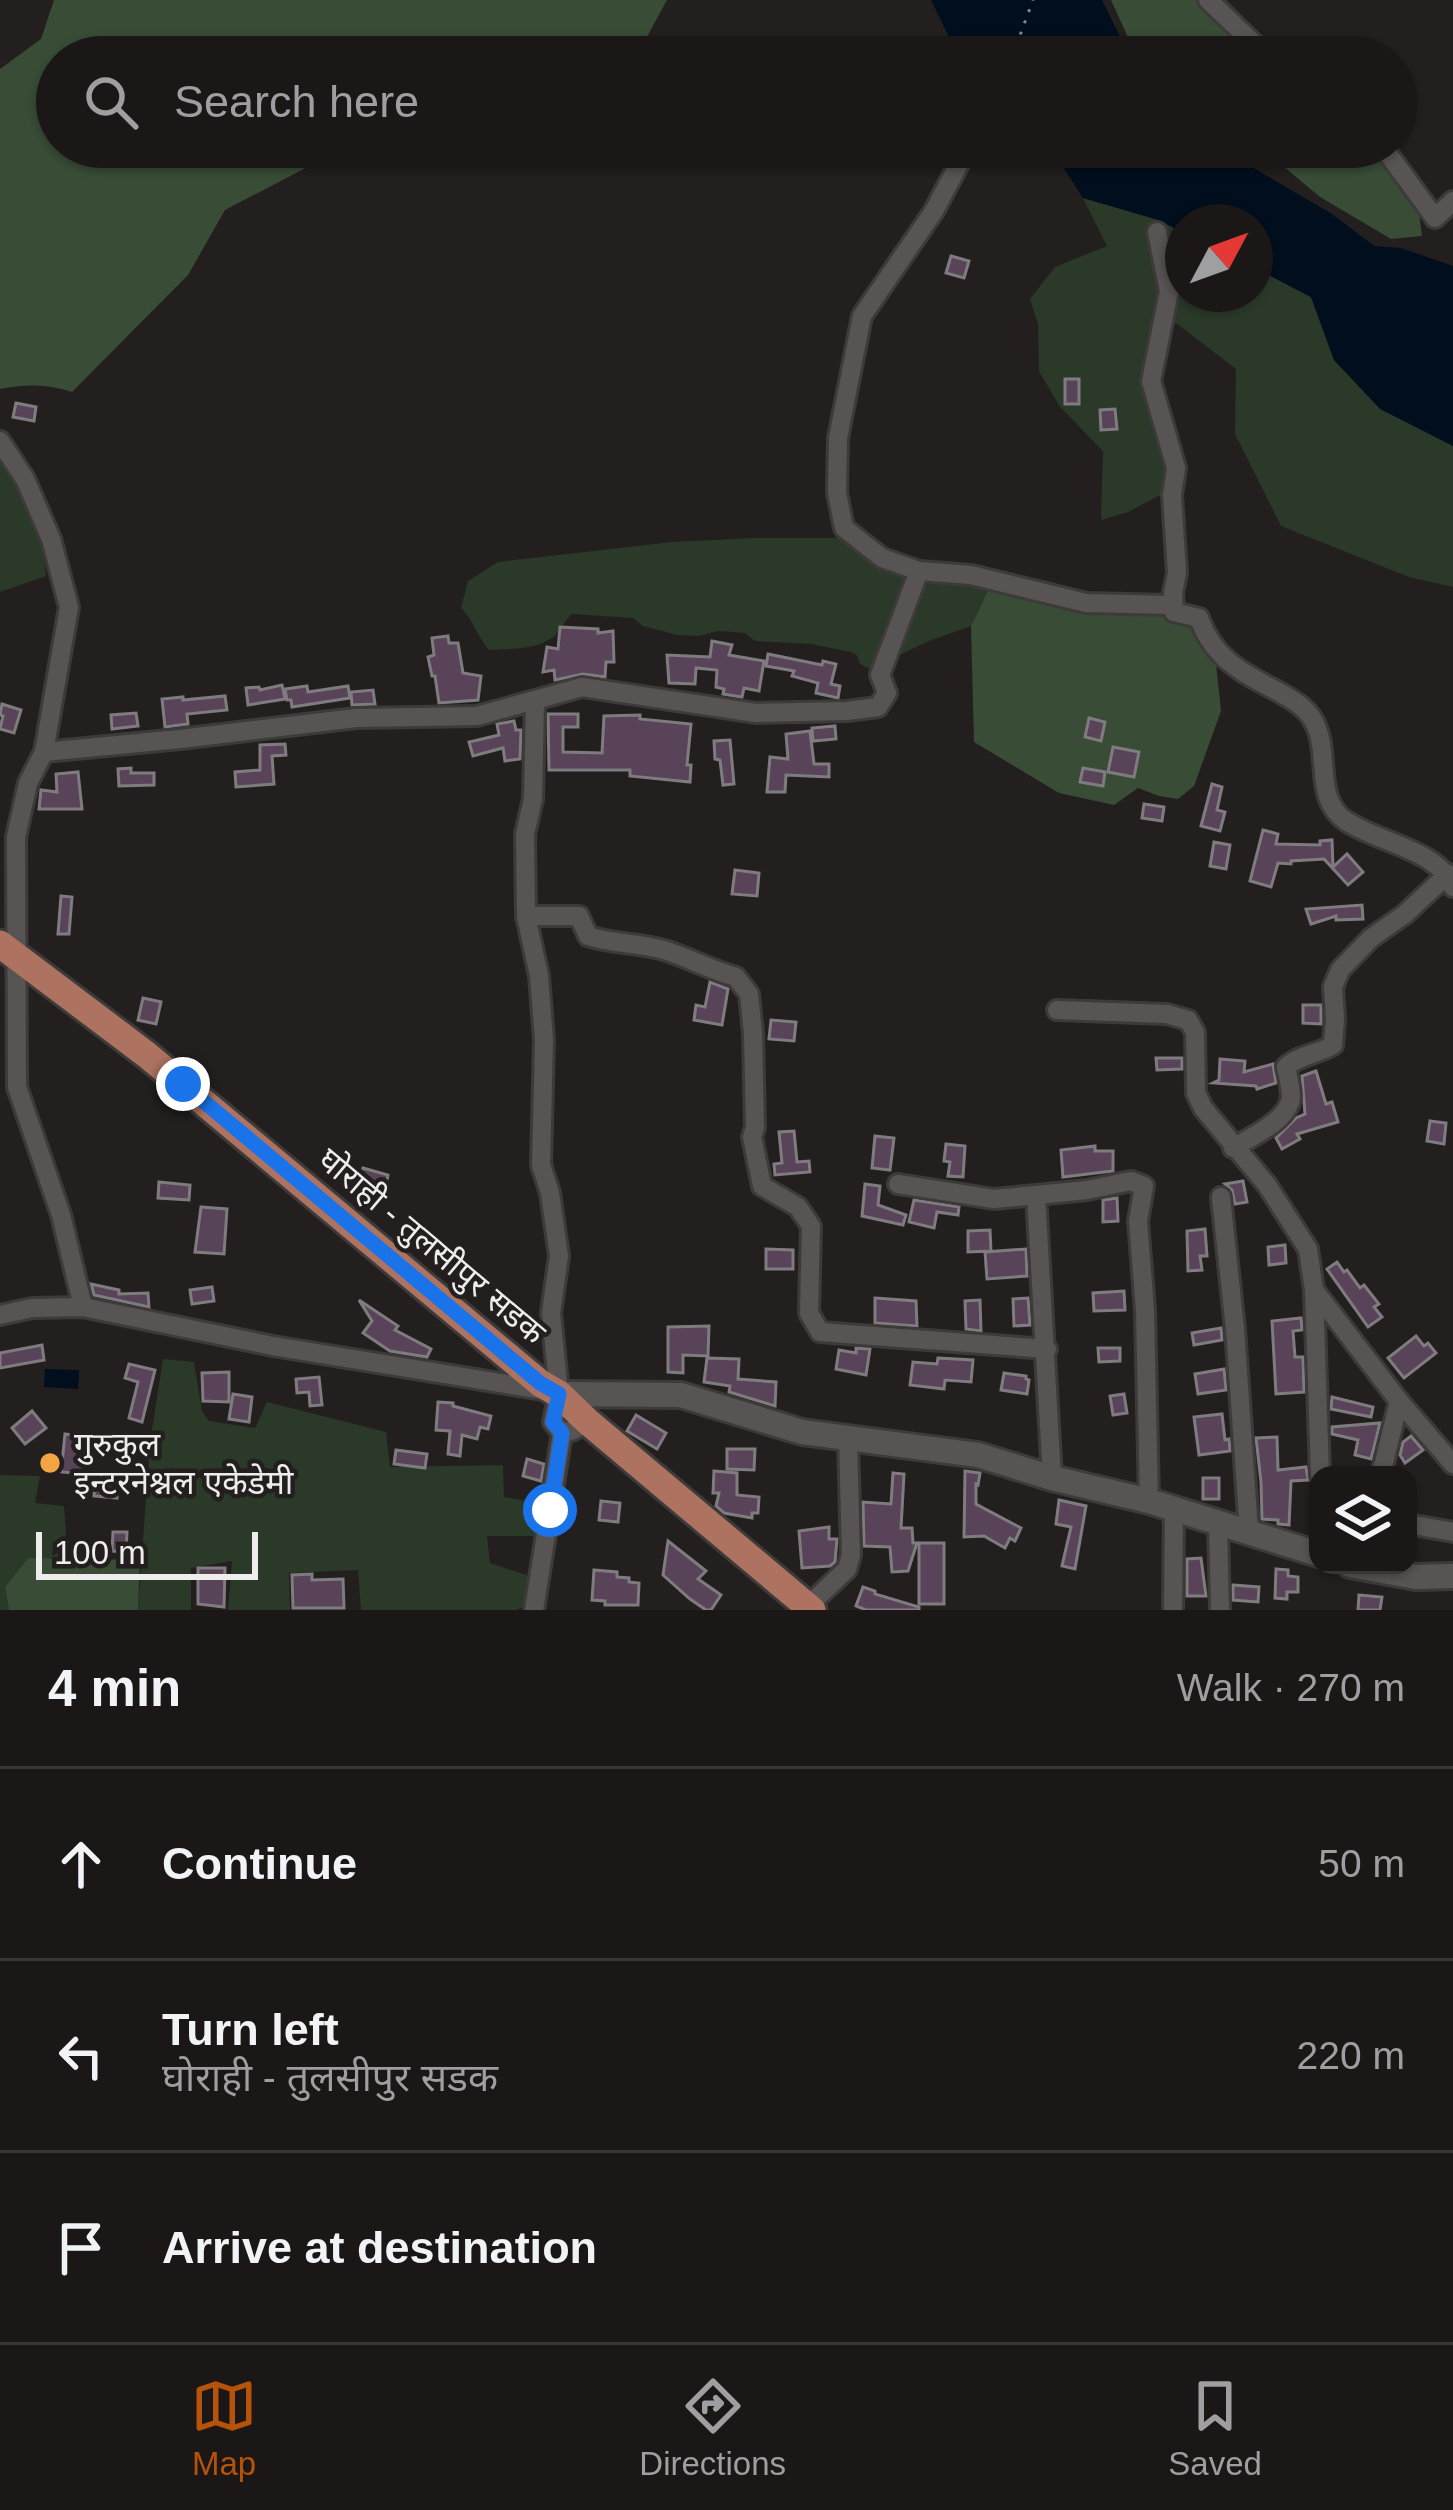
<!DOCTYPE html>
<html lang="en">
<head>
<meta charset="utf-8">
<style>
  body { margin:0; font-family:Arial,"Noto Sans Devanagari",sans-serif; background:#23201f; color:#f1f3f6 }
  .controls { position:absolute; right:36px; bottom:36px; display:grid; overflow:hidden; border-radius:24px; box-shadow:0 3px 9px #0004 }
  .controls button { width:108px; height:108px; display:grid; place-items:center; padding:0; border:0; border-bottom:3px solid #383635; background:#1a1716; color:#f1f3f6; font:60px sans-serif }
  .compass { position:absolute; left:1165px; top:204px; width:108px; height:108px; border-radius:50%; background:#1a1716; box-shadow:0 3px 9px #0004; rotate:49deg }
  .scale { position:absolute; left:36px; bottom:30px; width:222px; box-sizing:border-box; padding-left:12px; border:6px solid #eeecec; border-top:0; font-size:33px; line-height:42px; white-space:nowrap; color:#eeecec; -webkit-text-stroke:9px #221f1e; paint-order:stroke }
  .stop { position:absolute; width:36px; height:36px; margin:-27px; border:9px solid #1a73e8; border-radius:50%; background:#fff }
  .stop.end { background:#1a73e8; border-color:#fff; box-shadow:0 3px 12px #0008 }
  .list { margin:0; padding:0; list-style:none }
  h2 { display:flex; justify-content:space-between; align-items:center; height:156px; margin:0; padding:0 48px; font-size:51px }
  h2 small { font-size:39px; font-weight:400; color:#9f9fa1 }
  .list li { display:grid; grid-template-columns:78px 1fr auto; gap:36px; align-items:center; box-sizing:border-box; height:192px; padding:0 48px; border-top:3px solid #383635 }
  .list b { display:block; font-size:45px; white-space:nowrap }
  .list p { margin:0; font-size:39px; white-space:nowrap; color:#9f9fa1 }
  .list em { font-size:39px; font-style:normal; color:#9f9fa1 }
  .icon { flex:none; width:66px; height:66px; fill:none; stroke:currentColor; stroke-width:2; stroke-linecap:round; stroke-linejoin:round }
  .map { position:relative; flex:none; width:1453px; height:1610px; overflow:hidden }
  .search { position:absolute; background:#1a1716; box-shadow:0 3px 9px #0004; left:36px; right:36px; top:36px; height:132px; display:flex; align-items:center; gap:30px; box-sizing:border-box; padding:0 42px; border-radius:66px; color:#9f9fa1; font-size:45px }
  .sheet { height:732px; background:#1a1716 }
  nav { display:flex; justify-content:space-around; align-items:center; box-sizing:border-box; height:168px; border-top:3px solid #383635; background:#1a1716; font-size:33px; color:#9f9fa1 }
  nav a { display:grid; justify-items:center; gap:6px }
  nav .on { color:#b45309 }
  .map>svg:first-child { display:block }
  .green { fill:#2b3929 }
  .forest { fill:#384c36 }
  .water { fill:#000e1e }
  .building { fill:#584358; stroke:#7e7c7e; stroke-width:3 }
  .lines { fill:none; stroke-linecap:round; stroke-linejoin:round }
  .street-casing { stroke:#3d3b3a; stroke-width:24 }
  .secondary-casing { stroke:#3d3b3a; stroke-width:30 }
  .primary-casing { stroke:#3d3b3a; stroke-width:33 }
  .path { stroke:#888585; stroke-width:3; stroke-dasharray:3 9; stroke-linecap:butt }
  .street { stroke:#585453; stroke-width:18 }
  .secondary { stroke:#585453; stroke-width:24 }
  .primary { stroke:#ad7360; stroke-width:27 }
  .route { stroke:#1a73e8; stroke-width:15 }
  .poi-dot { fill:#f3a443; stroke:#221f1e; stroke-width:4.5 }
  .labels { text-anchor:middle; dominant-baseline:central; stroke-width:9; stroke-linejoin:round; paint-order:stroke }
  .street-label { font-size:33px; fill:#eeecec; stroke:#221f1e }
  .poi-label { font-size:33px; fill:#eeecec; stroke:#221f1e; text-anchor:start }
</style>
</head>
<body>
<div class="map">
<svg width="1453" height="1610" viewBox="0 0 1453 1610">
  <rect width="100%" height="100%" fill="#221f1e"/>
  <g class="green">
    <polygon points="1083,198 1155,219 1183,232 1183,294 1255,294 1255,268 1311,297 1334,360 1381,409 1453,446 1453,587 1409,577 1281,526 1235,434 1236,369 1172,320 1155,377 1183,483 1128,512 1101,520 1103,451 1060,407 1039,371 1038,324 1030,299 1055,267 1107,246"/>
    <path d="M0,449C20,491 43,530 46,576L0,592Z"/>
    <path d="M755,538H841L990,586L971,626L929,641L870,669L860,664L857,655L851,652L811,644L755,641L745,633L719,631L698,636L677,635L643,626L633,618L572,614C565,621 559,632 552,638C535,650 508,649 489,650C477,636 474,621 461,608L468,581L498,562L672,542Z"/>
    <polygon points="163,1359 194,1362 202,1411 209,1421 255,1428 267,1402 386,1432 390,1467 503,1465 504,1497 538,1503 537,1536 487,1536 490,1563 532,1577 525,1606 516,1610 361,1610 358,1570 289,1573 290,1610 228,1610 232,1561 191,1568 191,1610 138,1610 150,1442"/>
    <polygon points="0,1475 40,1476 35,1503 64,1506 68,1559 28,1558 5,1587 9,1610 0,1610"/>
  </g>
  <g class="forest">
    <path d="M54,0H667L636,57H57V147H346L225,210L188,275L72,392C47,384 25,384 0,389V69L41,39Z"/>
    <polygon points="1111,0 1226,0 1283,57 1137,57"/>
    <polygon points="1243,147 1395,147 1414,173 1422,236 1391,239 1320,197 1277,161"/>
    <polygon points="990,586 1168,608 1195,621 1199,638 1216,664 1221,711 1194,786 1178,799 1159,796 1138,788 1114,805 1059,793 974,742 971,626"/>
    <polygon points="28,1558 140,1560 138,1610 9,1610 5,1587"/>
  </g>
  <g class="water">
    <polygon points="931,0 1102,0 1130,57 959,57"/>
    <polygon points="1035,147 1223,147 1257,170 1332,214 1374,246 1401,248 1453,266 1453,446 1380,409 1334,360 1311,297 1255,268 1255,222 1183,222 1183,232 1155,219 1083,198 1063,167"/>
    <polygon points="45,1369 79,1370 78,1389 44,1387"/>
  </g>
  <g class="building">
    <polygon points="951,256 969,261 964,278 946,273"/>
    <rect x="1065" y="379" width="14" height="25"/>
    <polygon points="16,403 36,407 34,421 13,417"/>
    <polygon points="1115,409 1117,429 1101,430 1100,410"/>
    <polygon points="560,627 598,629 598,633 613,631 614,662 606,662 605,677 583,674 555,680 554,670 543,672 547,647 558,649"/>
    <polygon points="448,636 449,643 458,643 463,673 481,676 478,700 439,703 435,676 432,676 428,657 434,655 432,638"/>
    <polygon points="712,641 732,645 729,655 764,661 759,691 744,688 742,697 723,694 724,689 716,687 717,670 696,668 695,684 669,683 667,655 710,657"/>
    <polygon points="768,654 822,665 823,661 836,664 831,684 840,686 838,698 816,693 818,683 792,676 794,671 766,666"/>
    <polygon points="282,685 285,699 248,705 246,688 259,687 260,690"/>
    <polygon points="307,686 308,692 348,686 350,698 292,707 291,700 287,700 285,689"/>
    <polygon points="373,690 375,704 352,705 351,692"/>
    <polygon points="225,696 227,710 187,714 188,724 165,727 162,699 183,697 183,700"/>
    <polygon points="2,704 21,710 14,733 0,729 3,716 0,715"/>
    <polygon points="136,713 138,726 112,729 111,715"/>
    <polygon points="548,714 578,714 578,727 563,727 563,752 602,753 604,716 640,715 640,719 691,724 687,765 691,765 690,782 630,776 630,770 549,770"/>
    <polygon points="1089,718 1105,722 1101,741 1085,737"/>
    <polygon points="514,721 516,730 521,730 520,759 505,761 503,748 473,756 469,742 499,735 497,724"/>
    <polygon points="835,726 836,739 813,741 812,728"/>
    <polygon points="810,731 814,764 829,764 829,777 786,775 785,792 767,792 770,757 788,759 786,734"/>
    <polygon points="730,740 734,784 723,785 720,760 715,759 714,741"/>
    <polygon points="285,744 286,755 272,756 274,784 236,787 235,772 260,770 260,745"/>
    <polygon points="1113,747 1139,752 1134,777 1108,772"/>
    <polygon points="131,768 131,773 154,773 154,785 119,786 118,769"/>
    <polygon points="1083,768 1105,772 1103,786 1080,782"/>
    <polygon points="78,772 82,809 39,809 41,790 57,792 56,774"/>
    <polygon points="1212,784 1222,787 1217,810 1225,812 1220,831 1201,826"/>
    <polygon points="1144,804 1164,807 1162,821 1142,818"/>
    <polygon points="1263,830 1278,834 1276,844 1320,845 1320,841 1332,840 1333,867 1347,854 1363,872 1348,885 1324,859 1291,861 1291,864 1278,863 1271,887 1250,881"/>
    <polygon points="1214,842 1230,845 1226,869 1210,866"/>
    <polygon points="735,870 759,873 757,896 732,894"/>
    <polygon points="61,896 72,897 69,934 58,934"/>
    <polygon points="1362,905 1363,919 1336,920 1336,916 1311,924 1306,909"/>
    <polygon points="710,982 728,989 722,1025 694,1020 696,1005 705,1007"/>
    <polygon points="143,998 161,1002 156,1024 138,1020"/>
    <polygon points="1303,1005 1321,1005 1321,1024 1303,1023"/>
    <polygon points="771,1020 796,1022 794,1041 769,1039"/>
    <polygon points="1156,1058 1182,1058 1182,1069 1157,1070"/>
    <polygon points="1220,1059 1245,1061 1244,1072 1273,1064 1276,1083 1257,1089 1256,1086 1213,1083 1219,1080"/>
    <polygon points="1316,1071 1326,1104 1332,1102 1338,1122 1297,1134 1300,1139 1282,1149 1276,1138 1296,1118 1305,1114 1302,1076"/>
    <polygon points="1430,1121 1446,1123 1444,1144 1427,1141"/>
    <polygon points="794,1131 797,1162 809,1161 810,1172 775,1175 774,1164 782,1163 779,1132"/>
    <polygon points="875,1136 894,1138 890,1170 872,1168"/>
    <polygon points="946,1144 965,1146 963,1177 948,1176 950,1162 944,1161"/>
    <polygon points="1095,1146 1095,1151 1113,1151 1113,1171 1063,1177 1061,1150"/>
    <polygon points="363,1168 388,1175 386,1186 360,1179"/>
    <polygon points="1243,1181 1247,1202 1235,1204 1232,1190 1225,1184"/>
    <polygon points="159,1182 190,1185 189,1200 158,1198"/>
    <polygon points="865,1184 880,1186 878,1205 906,1215 903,1225 862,1216"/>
    <polygon points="1117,1198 1118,1221 1103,1222 1103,1200"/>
    <polygon points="914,1200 959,1207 958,1215 937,1212 934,1228 909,1222"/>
    <polygon points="201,1207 227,1209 224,1254 195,1252"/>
    <polygon points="1205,1229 1207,1256 1200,1256 1202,1270 1188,1271 1187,1231"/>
    <polygon points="990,1230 991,1251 968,1252 968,1231"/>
    <polygon points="1285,1245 1286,1263 1269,1265 1268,1247"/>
    <polygon points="766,1249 793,1250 793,1269 766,1269"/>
    <polygon points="1026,1249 1027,1276 987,1279 985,1252"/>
    <polygon points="1337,1262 1344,1272 1347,1270 1360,1288 1364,1285 1379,1304 1374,1307 1382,1317 1368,1327 1327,1269"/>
    <polygon points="91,1284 119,1290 119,1294 148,1293 149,1307 94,1295"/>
    <polygon points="212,1287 214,1301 192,1304 190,1290"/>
    <polygon points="1124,1291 1125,1310 1094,1311 1093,1293"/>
    <polygon points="875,1298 916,1301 917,1326 875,1323"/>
    <polygon points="1028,1298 1030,1325 1014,1326 1013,1299"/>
    <polygon points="359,1300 398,1326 395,1330 431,1349 427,1357 390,1351 363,1333 372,1321"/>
    <polygon points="980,1300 981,1331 966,1329 965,1301"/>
    <polygon points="1301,1318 1302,1330 1293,1331 1295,1357 1303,1357 1304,1392 1276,1394 1272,1321"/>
    <polygon points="709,1326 708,1356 683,1355 683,1373 668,1372 668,1327"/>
    <polygon points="1221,1328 1222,1340 1194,1345 1192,1333"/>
    <polygon points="1416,1336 1424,1346 1428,1343 1436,1353 1404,1378 1388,1358"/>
    <polygon points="42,1345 44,1360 0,1368 0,1353"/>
    <polygon points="856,1348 870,1349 866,1375 836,1369 839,1350 856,1353"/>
    <polygon points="1098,1348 1120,1348 1120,1361 1099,1362"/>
    <polygon points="707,1358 739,1359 738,1379 776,1382 775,1406 729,1392 730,1386 704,1382"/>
    <polygon points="938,1358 973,1360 971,1382 945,1380 944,1389 910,1385 913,1362 937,1364"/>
    <polygon points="129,1364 155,1370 142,1422 129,1418 138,1382 125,1378"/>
    <polygon points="1224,1369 1226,1390 1198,1394 1195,1374"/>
    <polygon points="229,1372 229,1402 203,1401 202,1373"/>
    <polygon points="1004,1373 1026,1376 1026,1379 1029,1380 1027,1394 1001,1390"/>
    <polygon points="319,1377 322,1405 310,1406 309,1392 297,1393 296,1379"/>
    <polygon points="233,1394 252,1397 249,1422 229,1419"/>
    <polygon points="1124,1394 1127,1413 1113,1415 1110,1396"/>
    <polygon points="1332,1397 1373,1407 1371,1417 1331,1409"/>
    <polygon points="438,1402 453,1403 453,1406 491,1416 488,1429 480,1427 477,1439 462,1435 460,1456 448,1454 450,1431 436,1430"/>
    <polygon points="32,1411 46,1428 25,1444 12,1428"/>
    <polygon points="1222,1414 1225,1440 1229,1439 1230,1451 1199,1455 1194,1417"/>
    <polygon points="636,1415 666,1433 657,1449 627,1431"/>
    <polygon points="1380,1423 1371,1459 1355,1455 1358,1440 1332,1434 1332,1427"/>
    <polygon points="65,1434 90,1437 86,1474 61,1472"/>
    <polygon points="1411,1436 1423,1450 1405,1463 1400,1455 1403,1442"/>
    <polygon points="1277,1437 1278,1470 1306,1467 1308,1480 1291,1481 1289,1525 1278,1524 1278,1520 1262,1519 1261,1482 1256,1438"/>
    <polygon points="727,1449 755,1449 754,1470 727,1469"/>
    <polygon points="396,1450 427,1454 425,1468 394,1464"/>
    <polygon points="527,1459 544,1464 541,1481 523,1476"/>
    <polygon points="714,1471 737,1473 737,1495 759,1497 758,1513 752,1513 752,1518 724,1513 716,1506 719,1493 713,1493"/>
    <polygon points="965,1471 980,1473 978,1485 976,1484 976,1504 1021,1528 1015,1541 1010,1538 1005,1548 984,1536 964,1537"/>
    <polygon points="893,1473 904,1474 901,1528 912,1528 913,1543 917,1543 908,1571 892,1572 890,1547 864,1546 863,1502 891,1504"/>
    <polygon points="95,1478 118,1479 117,1498 94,1496"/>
    <rect x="1203" y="1478" width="16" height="21"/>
    <polygon points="1059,1500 1086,1506 1075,1569 1062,1566 1071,1527 1056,1524"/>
    <polygon points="601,1501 620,1503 618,1522 599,1520"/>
    <polygon points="829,1527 829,1539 837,1539 835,1562 830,1566 802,1568 799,1531"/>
    <polygon points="113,1532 127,1532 126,1552 112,1551"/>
    <polygon points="668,1541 706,1571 698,1579 721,1595 711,1610 706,1610 690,1599 663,1575"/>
    <rect x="919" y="1543" width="25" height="61"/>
    <polygon points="1201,1558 1206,1596 1187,1596 1187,1559"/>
    <polygon points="198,1568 225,1568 224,1607 198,1604"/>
    <polygon points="1276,1569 1288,1570 1288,1576 1298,1577 1298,1592 1287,1592 1287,1599 1275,1598"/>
    <polygon points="594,1570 617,1572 617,1577 629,1578 629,1582 639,1583 638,1605 605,1605 605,1601 592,1600"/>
    <polygon points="312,1574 312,1580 343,1579 344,1608 293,1608 292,1575"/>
    <polygon points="1233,1585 1259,1587 1258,1602 1233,1600"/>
    <polygon points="863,1587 875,1591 875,1594 919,1607 919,1610 866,1610 856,1606"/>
    <polygon points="1359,1595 1382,1597 1380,1610 1358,1610"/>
  </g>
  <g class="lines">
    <defs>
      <g id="street">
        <polyline points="1208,0 1268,57"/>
        <path d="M968,147L934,211L862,316L838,438L837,493L844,528L882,558L919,571L971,575L1086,603L1170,605L1174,612L1199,618C1213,658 1241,672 1277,691C1290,698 1306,707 1313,720C1332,752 1312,798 1346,821C1379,843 1439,850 1453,887"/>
        <polyline points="1383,147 1435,218 1453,201"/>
        <polyline points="1157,232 1169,291 1151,381 1176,468 1172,495 1177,573 1173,593 1174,612"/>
        <polyline points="0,441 25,479 51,539 69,607 44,752 28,783 16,837 17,1087 61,1215 83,1307"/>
        <polyline points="535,702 533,799 525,834 526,916 539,976 544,1040 541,1165 550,1193 559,1256 551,1313 559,1394 553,1422 562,1433 574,1430 587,1421"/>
        <polyline points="44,752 180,739 356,718 477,716 582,687 756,713 847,711 878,707 887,693 880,675 919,571"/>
        <path d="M526,916H579L588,936C613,944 639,943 664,950C689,958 711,970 736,977L749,994L753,1033L755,1128L752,1137L762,1186L798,1207L811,1226L809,1313L820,1332L1047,1349"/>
        <polyline points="1057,1010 1167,1014 1188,1020 1195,1032 1196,1093 1203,1108 1267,1185 1308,1249 1314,1290 1320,1475"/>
        <path d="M1233,1148C1251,1137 1289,1120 1291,1097C1291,1088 1288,1076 1286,1067C1298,1055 1319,1054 1333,1045L1335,1019L1333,987L1340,970L1371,938L1405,914L1448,874"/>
        <polyline points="898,1184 994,1199 1036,1195 1052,1478"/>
        <polyline points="1036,1195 1087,1190 1131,1181 1144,1186 1138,1221 1145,1310 1149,1501"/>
        <polyline points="1221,1197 1235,1329 1249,1531"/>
        <polyline points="1314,1290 1399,1401 1381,1475"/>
        <polyline points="0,1315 32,1308 83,1307 273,1346 543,1390"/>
        <polyline points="1399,1401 1453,1464"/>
        <polyline points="1218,1524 1220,1610"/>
        <polyline points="1408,1524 1453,1532"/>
        <polyline points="808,1606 847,1569 851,1555 848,1438"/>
        <polyline points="534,1610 562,1433"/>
        <polyline points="1173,1610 1174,1508"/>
      </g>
      <g id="secondary">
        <polyline points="559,1394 681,1395 802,1432 978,1455 1052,1478 1149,1501 1318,1554"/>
        <polyline points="1350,1565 1416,1577 1453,1576"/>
      </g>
      <polyline id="primary" points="0,944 147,1055 540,1383 559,1394 587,1421 812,1610"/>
    </defs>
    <use href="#street" class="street-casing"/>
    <use href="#secondary" class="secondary-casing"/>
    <use href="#primary" class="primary-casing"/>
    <polyline class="path" points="1012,57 1033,0"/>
    <use href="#street" class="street"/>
    <use href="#secondary" class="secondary"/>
    <use href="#primary" class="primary"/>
  </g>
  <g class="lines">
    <polyline class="route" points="183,1084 540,1383 559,1394 553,1422 562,1433 550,1510"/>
  </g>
  <circle class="poi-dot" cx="50" cy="1463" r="12"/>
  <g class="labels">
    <g class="street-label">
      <text transform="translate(432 1246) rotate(40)">घोराही - तुलसीपुर सडक</text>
    </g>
    <g class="poi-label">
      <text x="74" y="1444">गुरुकुल<tspan x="74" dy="38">इन्टरनेश्नल एकेडेमी</tspan></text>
    </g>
  </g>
</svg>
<div class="controls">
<button><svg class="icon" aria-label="layers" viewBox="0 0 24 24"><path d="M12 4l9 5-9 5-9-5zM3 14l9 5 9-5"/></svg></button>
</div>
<svg class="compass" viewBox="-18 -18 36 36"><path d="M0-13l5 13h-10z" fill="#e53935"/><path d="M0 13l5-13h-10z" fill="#9f9fa1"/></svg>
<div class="scale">100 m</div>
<div class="stop" style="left:550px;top:1510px"></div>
<div class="stop end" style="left:183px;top:1084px"></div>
<div class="search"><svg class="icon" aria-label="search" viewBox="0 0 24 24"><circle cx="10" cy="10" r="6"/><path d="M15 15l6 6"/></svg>Search here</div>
</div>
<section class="sheet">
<h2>4 min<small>Walk · 270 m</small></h2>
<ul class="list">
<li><svg class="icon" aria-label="ahead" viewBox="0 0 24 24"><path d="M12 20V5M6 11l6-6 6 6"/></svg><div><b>Continue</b></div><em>50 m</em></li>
<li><svg class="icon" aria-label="left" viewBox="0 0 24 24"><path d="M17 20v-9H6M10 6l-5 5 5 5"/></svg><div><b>Turn left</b><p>घोराही - तुलसीपुर सडक</p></div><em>220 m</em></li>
<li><svg class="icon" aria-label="arrive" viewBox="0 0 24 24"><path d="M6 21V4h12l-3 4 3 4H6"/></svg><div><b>Arrive at destination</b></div></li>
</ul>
</section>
<nav>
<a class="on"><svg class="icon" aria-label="map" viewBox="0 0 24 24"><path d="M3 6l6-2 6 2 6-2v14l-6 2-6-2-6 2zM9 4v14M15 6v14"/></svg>Map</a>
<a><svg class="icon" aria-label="directions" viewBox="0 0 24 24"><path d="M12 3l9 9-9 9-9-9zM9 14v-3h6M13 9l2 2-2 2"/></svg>Directions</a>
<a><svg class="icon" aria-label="saved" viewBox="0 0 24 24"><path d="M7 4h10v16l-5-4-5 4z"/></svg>Saved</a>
</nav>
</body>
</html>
